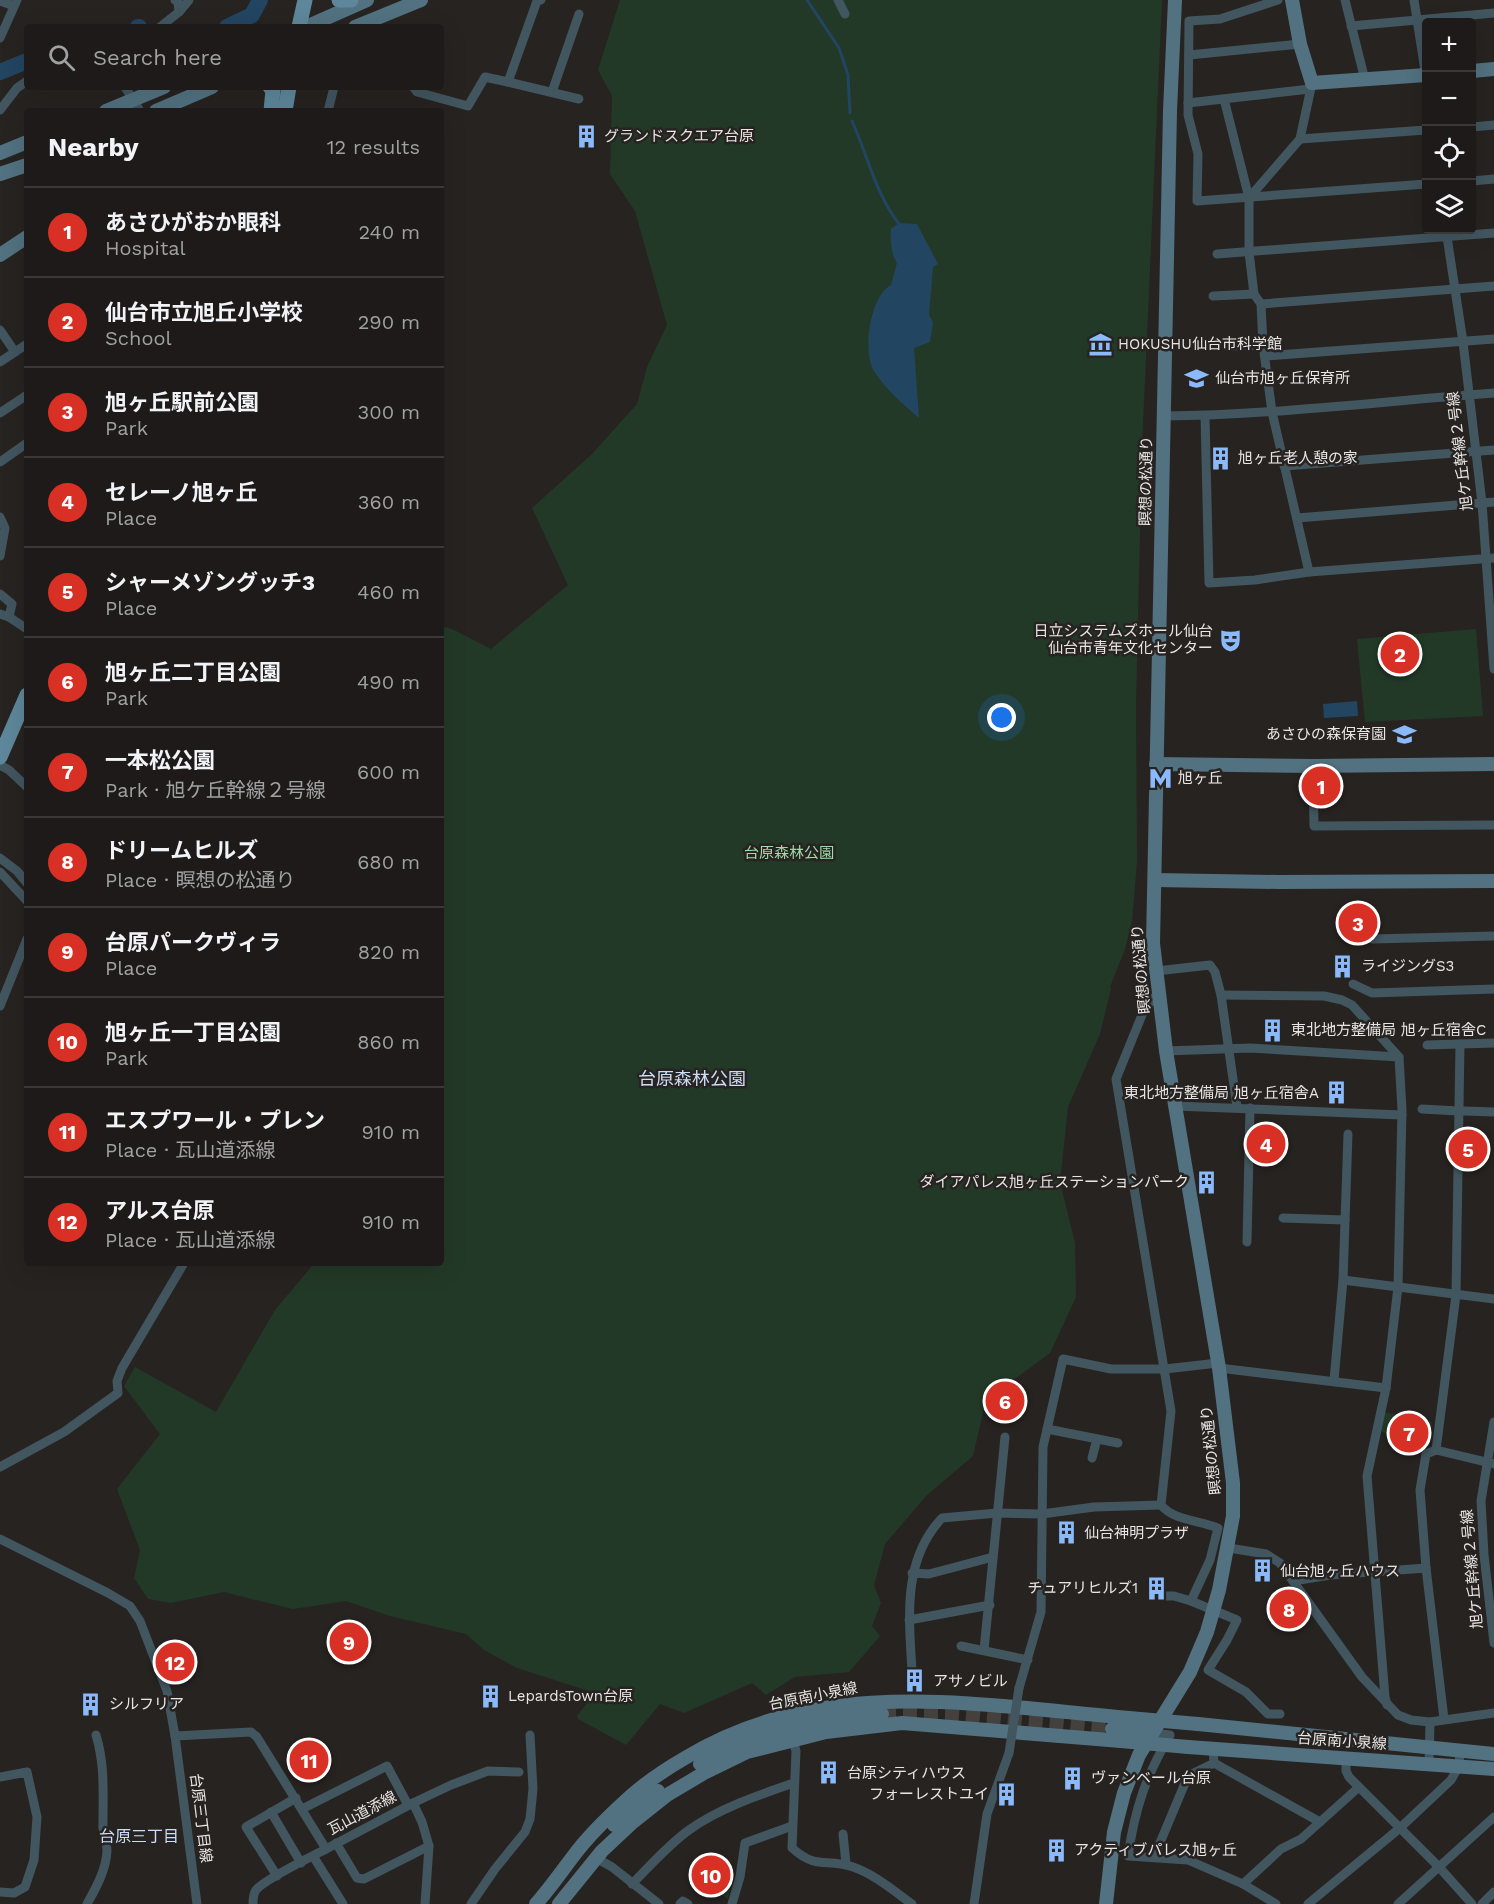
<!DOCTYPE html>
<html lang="en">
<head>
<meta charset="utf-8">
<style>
  body { margin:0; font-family:"Work Sans","Noto Sans JP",sans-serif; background:#2a2726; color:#f1f3f6 }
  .controls { position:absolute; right:18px; top:18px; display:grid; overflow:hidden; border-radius:6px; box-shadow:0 6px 24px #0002 }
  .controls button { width:54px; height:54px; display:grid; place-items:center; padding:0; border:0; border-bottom:2px solid #3b3838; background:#1d1a19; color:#f1f3f6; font:30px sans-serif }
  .you { position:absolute; left:1002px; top:718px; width:21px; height:21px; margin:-15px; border:4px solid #fff; border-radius:50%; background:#1a73e8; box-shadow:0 0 0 9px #1a73e833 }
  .badge { display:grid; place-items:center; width:39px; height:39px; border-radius:50%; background:#d93025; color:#fff; font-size:20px; font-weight:700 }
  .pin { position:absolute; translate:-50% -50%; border:3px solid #fff; box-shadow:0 2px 6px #0006 }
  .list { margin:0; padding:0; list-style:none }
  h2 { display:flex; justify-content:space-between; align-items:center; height:78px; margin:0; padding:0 24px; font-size:26px }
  h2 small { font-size:20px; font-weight:400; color:#a0a1a2 }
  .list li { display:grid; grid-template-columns:39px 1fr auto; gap:18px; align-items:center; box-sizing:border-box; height:90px; padding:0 24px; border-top:2px solid #3b3838 }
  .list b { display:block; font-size:22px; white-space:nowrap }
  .list p { margin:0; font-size:20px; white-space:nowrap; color:#a0a1a2 }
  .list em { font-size:20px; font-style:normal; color:#a0a1a2 }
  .icon { flex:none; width:33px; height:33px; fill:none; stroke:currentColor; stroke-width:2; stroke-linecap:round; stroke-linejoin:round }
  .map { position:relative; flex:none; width:1494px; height:1904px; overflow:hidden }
  .search { position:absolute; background:#1d1a19; box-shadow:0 6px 24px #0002; left:24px; top:24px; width:420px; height:66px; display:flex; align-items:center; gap:15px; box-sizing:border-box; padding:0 21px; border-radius:6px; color:#a0a1a2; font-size:22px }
  .panel { position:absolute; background:#1d1a19; box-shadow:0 6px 24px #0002; left:24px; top:108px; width:420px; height:1158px; border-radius:6px }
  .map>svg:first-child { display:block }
  .green { fill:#233927 }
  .water { fill:#224562 }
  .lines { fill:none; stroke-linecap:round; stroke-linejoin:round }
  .stream { stroke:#224562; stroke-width:3 }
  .river { stroke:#224562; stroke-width:16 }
  .secondary-tunnel { stroke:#44403e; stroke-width:14; stroke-dasharray:14 7; stroke-linecap:butt }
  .street { stroke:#42565f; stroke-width:9 }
  .secondary { stroke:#527281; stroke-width:14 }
  .primary { stroke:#5e879b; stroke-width:15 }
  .street-bridge { stroke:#42565f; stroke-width:9 }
  .secondary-bridge { stroke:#527281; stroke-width:14 }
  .labels { text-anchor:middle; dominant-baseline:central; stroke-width:5; stroke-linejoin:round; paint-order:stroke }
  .poi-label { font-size:15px; fill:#e8e5e4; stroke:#272321; text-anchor:start }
  .street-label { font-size:15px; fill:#e8e5e4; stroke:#272321 }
  .park-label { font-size:15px; fill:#9fdba8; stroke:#272321 }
  .neighbourhood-label { font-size:16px; fill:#cbddf7; stroke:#272321 }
  .quarter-label { font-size:18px; fill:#cbddf7; stroke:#272321 }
</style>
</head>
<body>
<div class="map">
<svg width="1494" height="1904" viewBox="0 0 1494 1904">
  <rect width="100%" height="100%" fill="#272321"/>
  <g class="green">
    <polygon points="620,0 1162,0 1142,446 1136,705 1137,862 1132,921 1125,949 1110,987 1111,989 1100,1034 1068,1107 1060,1182 1075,1243 1076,1297 1050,1353 986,1400 973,1456 926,1496 885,1544 874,1585 881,1603 872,1626 880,1636 849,1672 795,1677 766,1695 752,1683 684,1713 660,1704 626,1745 578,1719 577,1716 590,1699 592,1692 517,1668 484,1650 466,1634 390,1616 346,1601 293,1609 224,1592 171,1603 148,1599 134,1578 140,1550 117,1489 160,1434 124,1386 135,1367 216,1412 275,1310 312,1266 311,1263 441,1263 441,626 452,629 491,649 568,585 532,508 592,454 637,404 647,367 667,325 635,211 610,174 612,96 598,70"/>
    <polygon points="1476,629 1483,716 1365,722 1357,639"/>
    <polygon points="1368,911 1369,934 1348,935 1347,911"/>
    <polygon points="1007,1388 1019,1392 1011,1415 993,1411 996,1398"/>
    <polygon points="1381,1412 1411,1416 1432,1422 1430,1445 1419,1453 1397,1449 1398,1437 1376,1430"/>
    <polygon points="701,1854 731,1879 728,1899 690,1871"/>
  </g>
  <g class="water">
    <path d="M899,223L917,224L938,264L933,267L929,315L933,322L930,342L914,348L919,418C902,403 886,390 874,371C862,351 870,296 891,285L897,263C891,254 890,240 891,229Z"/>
    <polygon points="1357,701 1358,716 1324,718 1323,704"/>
  </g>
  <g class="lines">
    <g class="stream">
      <polyline points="807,0 839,48 848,75 850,113"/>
      <path d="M852,121C868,156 875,193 899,224"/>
    </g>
    <g class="river">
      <polyline points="138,27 139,27"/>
      <polyline points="227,27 252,15 260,0"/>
      <polyline points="0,72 27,61"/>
    </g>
    <polyline class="secondary-tunnel" points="882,1714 958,1715 1112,1729"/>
    <g class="street">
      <polyline points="838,0 845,14"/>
      <polyline points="1278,0 1220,19 1189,21 1188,115 1198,154 1197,201 1426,184"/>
      <polyline points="1345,0 1365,80"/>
      <polyline points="1414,0 1426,77"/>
      <polyline points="0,1 14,6"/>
      <polyline points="179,12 189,0"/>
      <polyline points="1351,26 1494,13"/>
      <polyline points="160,27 179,12 178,2 175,0"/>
      <polyline points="0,38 17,0"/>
      <polyline points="1189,55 1300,44"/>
      <polyline points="508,82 579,99"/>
      <polyline points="125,87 140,111"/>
      <polyline points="413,87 417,92 468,106 485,77 508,82 537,1 541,0"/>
      <polyline points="552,92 579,14"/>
      <polyline points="1224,99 1249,198"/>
      <polyline points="1188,103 1310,89"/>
      <polyline points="0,110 17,88 27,81"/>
      <polyline points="328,111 334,87"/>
      <polyline points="1472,127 1494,125"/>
      <polyline points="1300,139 1426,130"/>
      <polyline points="1472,181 1494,179"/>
      <polyline points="1446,230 1463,342 1482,503 1494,669"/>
      <polyline points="1217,254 1494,233"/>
      <polyline points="1213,296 1254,294"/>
      <polyline points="1261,304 1494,286"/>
      <polyline points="0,330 15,352 27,344"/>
      <polyline points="1228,346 1263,345"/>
      <polyline points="1265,356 1494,339"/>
      <polyline points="0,362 15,352"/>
      <polyline points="0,413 27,395"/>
      <path d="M1163,416C1274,415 1384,401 1494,393"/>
      <polyline points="1205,416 1209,583 1255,580 1309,572 1494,558"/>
      <polyline points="0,462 27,443"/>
      <polyline points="1284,466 1494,450"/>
      <polyline points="0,517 5,528 0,556"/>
      <polyline points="1297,518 1494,502"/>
      <polyline points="1309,572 1272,412 1263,345 1261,304 1254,294 1249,252 1249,198 1300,139 1312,83"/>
      <polyline points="0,594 12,604 9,617"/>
      <polyline points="0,614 9,617 27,629"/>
      <polyline points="0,765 9,770 27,787"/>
      <polyline points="1313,766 1314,826 1494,825"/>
      <polyline points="0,858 17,871 27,883"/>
      <polyline points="0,872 27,901"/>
      <polyline points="1372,939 1494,936"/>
      <polyline points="1156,971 1210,965 1215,972 1221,995 1237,1107"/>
      <polyline points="1353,984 1372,993 1494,989"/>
      <path d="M1158,993L1144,1010L1116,1079L1171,1411L1161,1505C1174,1521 1200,1520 1218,1528L1210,1560L1191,1601L1237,1620L1227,1640L1208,1670L1246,1692L1268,1714H1280"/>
      <polyline points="1221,995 1324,996 1342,1000 1352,1005 1399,1057 1402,1110 1398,1287 1386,1388 1367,1476 1385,1697 1387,1705"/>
      <polyline points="0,1006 27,939"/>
      <polyline points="1460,1044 1456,1295 1436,1450 1494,1464"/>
      <polyline points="1427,1045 1494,1043"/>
      <polyline points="1166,1051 1250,1048 1399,1057"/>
      <polyline points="1175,1106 1402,1115"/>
      <polyline points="1422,1109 1458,1111"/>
      <polyline points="1464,1111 1494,1112"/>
      <polyline points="1283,1218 1345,1220"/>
      <polyline points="1247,1242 1250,1108"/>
      <polyline points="1343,1280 1494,1299"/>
      <polyline points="1219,1368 1386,1388"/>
      <polyline points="1334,1380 1343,1280 1348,1134"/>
      <polyline points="1494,1422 1481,1501 1484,1555 1494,1643"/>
      <polyline points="1047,1429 1118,1443"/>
      <polyline points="1436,1450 1426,1454 1420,1490 1426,1568 1444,1719"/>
      <polyline points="1092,1458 1097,1439"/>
      <polyline points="0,1467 64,1432 118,1393 117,1381 122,1368 184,1263"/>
      <polyline points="0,1539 108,1593 130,1606 140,1621 167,1691 175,1736 251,1732 257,1737 326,1849 413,1803 422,1822 429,1846 425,1904"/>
      <polyline points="1229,1548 1266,1554 1280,1563 1362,1677 1398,1715 1411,1720 1430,1722 1494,1713"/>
      <polyline points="912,1573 929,1574 993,1557"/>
      <polyline points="1293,1581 1330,1575 1426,1568"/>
      <polyline points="1158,1596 1174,1596 1191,1601"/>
      <polyline points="909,1620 990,1605"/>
      <polyline points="961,1646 1028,1660"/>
      <polyline points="984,1650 1005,1437"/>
      <path d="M912,1671C909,1618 902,1560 942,1518L997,1513L1042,1514L1094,1507L1161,1505"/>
      <polyline points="1019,1688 1041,1612 1043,1447 1063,1359 1111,1369 1165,1369 1218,1363"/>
      <path d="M1152,1733L1170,1735C1146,1776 1135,1808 1128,1856L1188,1860L1243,1884L1276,1904"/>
      <polyline points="175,1736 197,1904"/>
      <path d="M793,1740L796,1751L792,1848C818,1871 826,1857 853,1867C874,1874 894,1891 912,1904"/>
      <polyline points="1346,1758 1346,1771 1349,1777 1439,1867 1472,1904"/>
      <polyline points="1214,1763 1320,1822"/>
      <polyline points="1429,1764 1430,1722"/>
      <polyline points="0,1777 27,1772 37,1817 34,1860 25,1887 14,1893 0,1892"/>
      <polyline points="413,1803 451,1785 488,1771 519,1772"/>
      <polyline points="302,1809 387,1766 408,1805"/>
      <polyline points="271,1812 301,1863"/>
      <polyline points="843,1834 846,1864"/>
      <polyline points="336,1843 357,1878 364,1879 429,1846"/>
      <polyline points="313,1856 343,1904"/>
      <polyline points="1154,1857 1188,1776 1214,1763 1213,1749"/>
      <polyline points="596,1858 612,1867 659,1904"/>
      <polyline points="277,1876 246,1827 296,1798"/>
      <path d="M632,1884C650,1866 668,1845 689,1830C720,1808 759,1795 794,1783"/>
      <polyline points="1243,1884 1281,1849 1301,1839 1359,1787"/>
      <path d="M87,1904C96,1888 106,1870 107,1851C107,1842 102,1833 103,1823C103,1792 105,1765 96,1735"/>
      <path d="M253,1904C253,1900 253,1894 256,1890C265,1879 311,1857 326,1849"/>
      <polyline points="471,1904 495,1869 525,1832 530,1819 533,1789 530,1735"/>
      <polyline points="680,1904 683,1901 688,1904"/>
      <polyline points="732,1904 740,1877 745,1843 792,1826"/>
      <polyline points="974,1904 987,1814 1009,1753"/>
      <polyline points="1308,1904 1400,1828 1451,1780 1459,1766 1460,1751"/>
      <polyline points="1398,1904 1494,1817"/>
      <polyline points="1482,1904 1494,1892"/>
    </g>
    <g class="secondary">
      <polyline points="1292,0 1300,44 1312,83 1426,75"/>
      <polyline points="306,27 367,0"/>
      <polyline points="355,27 421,0"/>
      <polyline points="1472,71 1494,69"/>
      <polyline points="106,111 164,87"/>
      <polyline points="156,111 212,87"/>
      <polyline points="0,153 27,142"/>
      <polyline points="0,174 27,165"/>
      <polyline points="0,255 27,237"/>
      <polyline points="1156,764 1313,766 1494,764"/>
      <polyline points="1155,880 1279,882 1494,881"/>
      <polyline points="1198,1724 1494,1754"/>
      <polyline points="1112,1729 1152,1733"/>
      <polyline points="1188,1747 1494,1769"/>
      <path d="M700,1764C761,1731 813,1719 882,1714"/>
      <polyline points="614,1825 623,1816 658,1791"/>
      <path d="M536,1904C551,1887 564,1868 578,1850C594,1830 613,1812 632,1795C648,1781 666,1769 685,1758C823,1674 977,1705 1129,1718"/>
      <polyline points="559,1904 602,1851 633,1822 667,1795 704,1773 747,1752 826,1732 902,1723 1121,1741"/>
      <polyline points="1106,1904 1114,1832 1124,1793 1139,1755 1190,1672 1207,1632 1219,1590 1233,1516 1233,1483 1219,1368 1166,1051 1153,943 1170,111 1175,0"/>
    </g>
    <g class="primary">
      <polyline points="339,0 351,0"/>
      <polyline points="299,27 305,0"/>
      <polyline points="270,87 273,90 271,111"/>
      <polyline points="285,111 289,87"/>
      <polyline points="0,757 27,695"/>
    </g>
    <polyline class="street-bridge" points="1009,1753 1019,1688"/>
    <g class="secondary-bridge">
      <polyline points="1129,1718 1198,1724"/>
      <polyline points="1121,1741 1188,1747"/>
    </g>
  </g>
  <defs>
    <symbol id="building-bare" viewBox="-9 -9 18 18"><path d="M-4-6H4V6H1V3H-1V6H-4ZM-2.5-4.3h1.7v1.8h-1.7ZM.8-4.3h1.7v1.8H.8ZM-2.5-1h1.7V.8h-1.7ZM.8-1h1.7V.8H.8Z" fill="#8bbafc" stroke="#272321" stroke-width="2.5" paint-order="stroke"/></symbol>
    <symbol id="museum-bare" viewBox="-9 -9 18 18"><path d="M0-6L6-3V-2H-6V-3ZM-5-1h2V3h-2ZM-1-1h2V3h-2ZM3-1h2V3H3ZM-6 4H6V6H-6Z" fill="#8bbafc" stroke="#272321" stroke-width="2.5" paint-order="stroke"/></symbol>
    <symbol id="school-bare" viewBox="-9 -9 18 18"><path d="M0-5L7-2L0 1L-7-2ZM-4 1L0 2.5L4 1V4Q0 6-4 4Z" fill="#8bbafc" stroke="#272321" stroke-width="2.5" paint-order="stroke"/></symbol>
    <symbol id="theatre-bare" viewBox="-9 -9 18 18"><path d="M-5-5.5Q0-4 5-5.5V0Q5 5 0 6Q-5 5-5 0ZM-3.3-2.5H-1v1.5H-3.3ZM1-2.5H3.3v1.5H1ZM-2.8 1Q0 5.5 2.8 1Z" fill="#8bbafc" stroke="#272321" stroke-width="2.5" paint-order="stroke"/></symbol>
    <symbol id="metro-bare" viewBox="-9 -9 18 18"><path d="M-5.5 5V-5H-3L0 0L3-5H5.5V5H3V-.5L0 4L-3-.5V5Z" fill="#8bbafc" stroke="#272321" stroke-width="2.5" paint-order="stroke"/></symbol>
  </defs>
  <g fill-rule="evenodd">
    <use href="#building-bare" x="570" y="120" width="33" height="33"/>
    <use href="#museum-bare" x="1084" y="328" width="33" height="33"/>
    <use href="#school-bare" x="1180" y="362" width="33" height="33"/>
    <use href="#building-bare" x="1204" y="442" width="33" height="33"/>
    <use href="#theatre-bare" x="1214" y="624" width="33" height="33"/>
    <use href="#school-bare" x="1388" y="718" width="33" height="33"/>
    <use href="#metro-bare" x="1144" y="762" width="33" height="33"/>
    <use href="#building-bare" x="1326" y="950" width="33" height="33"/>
    <use href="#building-bare" x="1256" y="1014" width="33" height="33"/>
    <use href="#building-bare" x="1320" y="1076" width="33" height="33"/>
    <use href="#building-bare" x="1190" y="1166" width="33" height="33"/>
    <use href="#building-bare" x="1050" y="1516" width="33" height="33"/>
    <use href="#building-bare" x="1246" y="1554" width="33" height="33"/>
    <use href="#building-bare" x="1140" y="1572" width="33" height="33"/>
    <use href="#building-bare" x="898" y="1664" width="33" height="33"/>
    <use href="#building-bare" x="474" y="1680" width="33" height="33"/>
    <use href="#building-bare" x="74" y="1688" width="33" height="33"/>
    <use href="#building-bare" x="812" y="1756" width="33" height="33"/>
    <use href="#building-bare" x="1056" y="1762" width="33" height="33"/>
    <use href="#building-bare" x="990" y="1778" width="33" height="33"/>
    <use href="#building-bare" x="1040" y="1834" width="33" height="33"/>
  </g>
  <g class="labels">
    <g class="poi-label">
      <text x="604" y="136">グランドスクエア台原</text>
      <text x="1118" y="344">HOKUSHU仙台市科学館</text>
      <text x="1215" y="378">仙台市旭ヶ丘保育所</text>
      <text x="1238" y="458">旭ヶ丘老人憩の家</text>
      <text x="1213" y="631" text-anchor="end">日立システムズホール仙台<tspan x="1213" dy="17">仙台市青年文化センター</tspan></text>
      <text x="1386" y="734" text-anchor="end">あさひの森保育園</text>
      <text x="1178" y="778">旭ヶ丘</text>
      <text x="1361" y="966">ライジングS3</text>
      <text x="1291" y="1030">東北地方整備局 旭ヶ丘宿舎C</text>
      <text x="1319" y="1093" text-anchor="end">東北地方整備局 旭ヶ丘宿舎A</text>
      <text x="1189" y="1182" text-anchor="end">ダイアパレス旭ヶ丘ステーションパーク</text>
      <text x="1084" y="1533">仙台神明プラザ</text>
      <text x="1280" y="1571">仙台旭ヶ丘ハウス</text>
      <text x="1138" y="1588" text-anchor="end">チュアリヒルズ1</text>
      <text x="933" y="1681">アサノビル</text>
      <text x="508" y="1696">LepardsTown台原</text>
      <text x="109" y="1704">シルフリア</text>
      <text x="847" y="1773">台原シティハウス</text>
      <text x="1091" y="1778">ヴァンベール台原</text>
      <text x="989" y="1794" text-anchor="end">フォーレストユイ</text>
      <text x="1074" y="1850">アクティブパレス旭ヶ丘</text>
    </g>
    <g class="street-label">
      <text transform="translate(1460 451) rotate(-97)">旭ケ丘幹線２号線</text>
      <text transform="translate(1146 481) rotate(-89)">瞑想の松通り</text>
      <text transform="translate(1141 969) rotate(-95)">瞑想の松通り</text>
      <text transform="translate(1211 1450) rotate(-96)">瞑想の松通り</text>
      <text transform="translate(1472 1569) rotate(-95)">旭ケ丘幹線２号線</text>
      <text transform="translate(813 1696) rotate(-11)">台原南小泉線</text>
      <text transform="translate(1342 1741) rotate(4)">台原南小泉線</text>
      <text transform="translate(362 1813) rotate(-28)">瓦山道添線</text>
      <text transform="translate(201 1818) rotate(83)">台原三丁目線</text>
    </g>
    <g class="park-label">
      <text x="789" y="853">台原森林公園</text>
    </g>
    <g class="neighbourhood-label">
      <text x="139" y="1836">台原三丁目</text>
    </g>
    <g class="quarter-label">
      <text x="692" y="1078">台原森林公園</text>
    </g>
  </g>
</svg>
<div class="controls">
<button>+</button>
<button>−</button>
<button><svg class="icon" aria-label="locate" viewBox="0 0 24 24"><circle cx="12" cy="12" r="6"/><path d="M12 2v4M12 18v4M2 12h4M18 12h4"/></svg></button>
<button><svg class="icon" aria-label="layers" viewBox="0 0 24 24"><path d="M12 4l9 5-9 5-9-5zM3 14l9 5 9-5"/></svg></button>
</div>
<div class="you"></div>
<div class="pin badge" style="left:1321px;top:786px">1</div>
<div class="pin badge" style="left:1400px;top:654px">2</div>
<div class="pin badge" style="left:1358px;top:923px">3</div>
<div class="pin badge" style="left:1266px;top:1144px">4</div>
<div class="pin badge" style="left:1468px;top:1149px">5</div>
<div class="pin badge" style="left:1005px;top:1401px">6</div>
<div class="pin badge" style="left:1409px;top:1433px">7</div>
<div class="pin badge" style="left:1289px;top:1609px">8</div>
<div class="pin badge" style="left:349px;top:1642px">9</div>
<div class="pin badge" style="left:711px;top:1875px">10</div>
<div class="pin badge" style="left:309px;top:1760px">11</div>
<div class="pin badge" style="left:175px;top:1662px">12</div>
<div class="search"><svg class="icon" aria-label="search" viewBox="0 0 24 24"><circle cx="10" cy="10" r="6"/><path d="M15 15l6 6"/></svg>Search here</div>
<section class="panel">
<h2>Nearby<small>12 results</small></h2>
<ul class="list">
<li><span class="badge">1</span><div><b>あさひがおか眼科</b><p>Hospital</p></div><em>240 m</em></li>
<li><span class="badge">2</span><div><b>仙台市立旭丘小学校</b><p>School</p></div><em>290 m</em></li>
<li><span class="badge">3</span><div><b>旭ヶ丘駅前公園</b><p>Park</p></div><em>300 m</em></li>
<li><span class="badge">4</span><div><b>セレーノ旭ヶ丘</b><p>Place</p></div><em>360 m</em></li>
<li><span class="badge">5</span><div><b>シャーメゾングッチ3</b><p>Place</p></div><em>460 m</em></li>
<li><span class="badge">6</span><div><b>旭ヶ丘二丁目公園</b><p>Park</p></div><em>490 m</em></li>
<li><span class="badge">7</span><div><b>一本松公園</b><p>Park · 旭ケ丘幹線２号線</p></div><em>600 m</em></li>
<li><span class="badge">8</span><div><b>ドリームヒルズ</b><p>Place · 瞑想の松通り</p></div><em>680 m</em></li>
<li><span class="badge">9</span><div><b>台原パークヴィラ</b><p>Place</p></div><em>820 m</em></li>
<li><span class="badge">10</span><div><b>旭ヶ丘一丁目公園</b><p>Park</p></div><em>860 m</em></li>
<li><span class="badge">11</span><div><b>エスプワール・プレン</b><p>Place · 瓦山道添線</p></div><em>910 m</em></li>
<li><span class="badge">12</span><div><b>アルス台原</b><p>Place · 瓦山道添線</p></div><em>910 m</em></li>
</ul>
</section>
</div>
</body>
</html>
